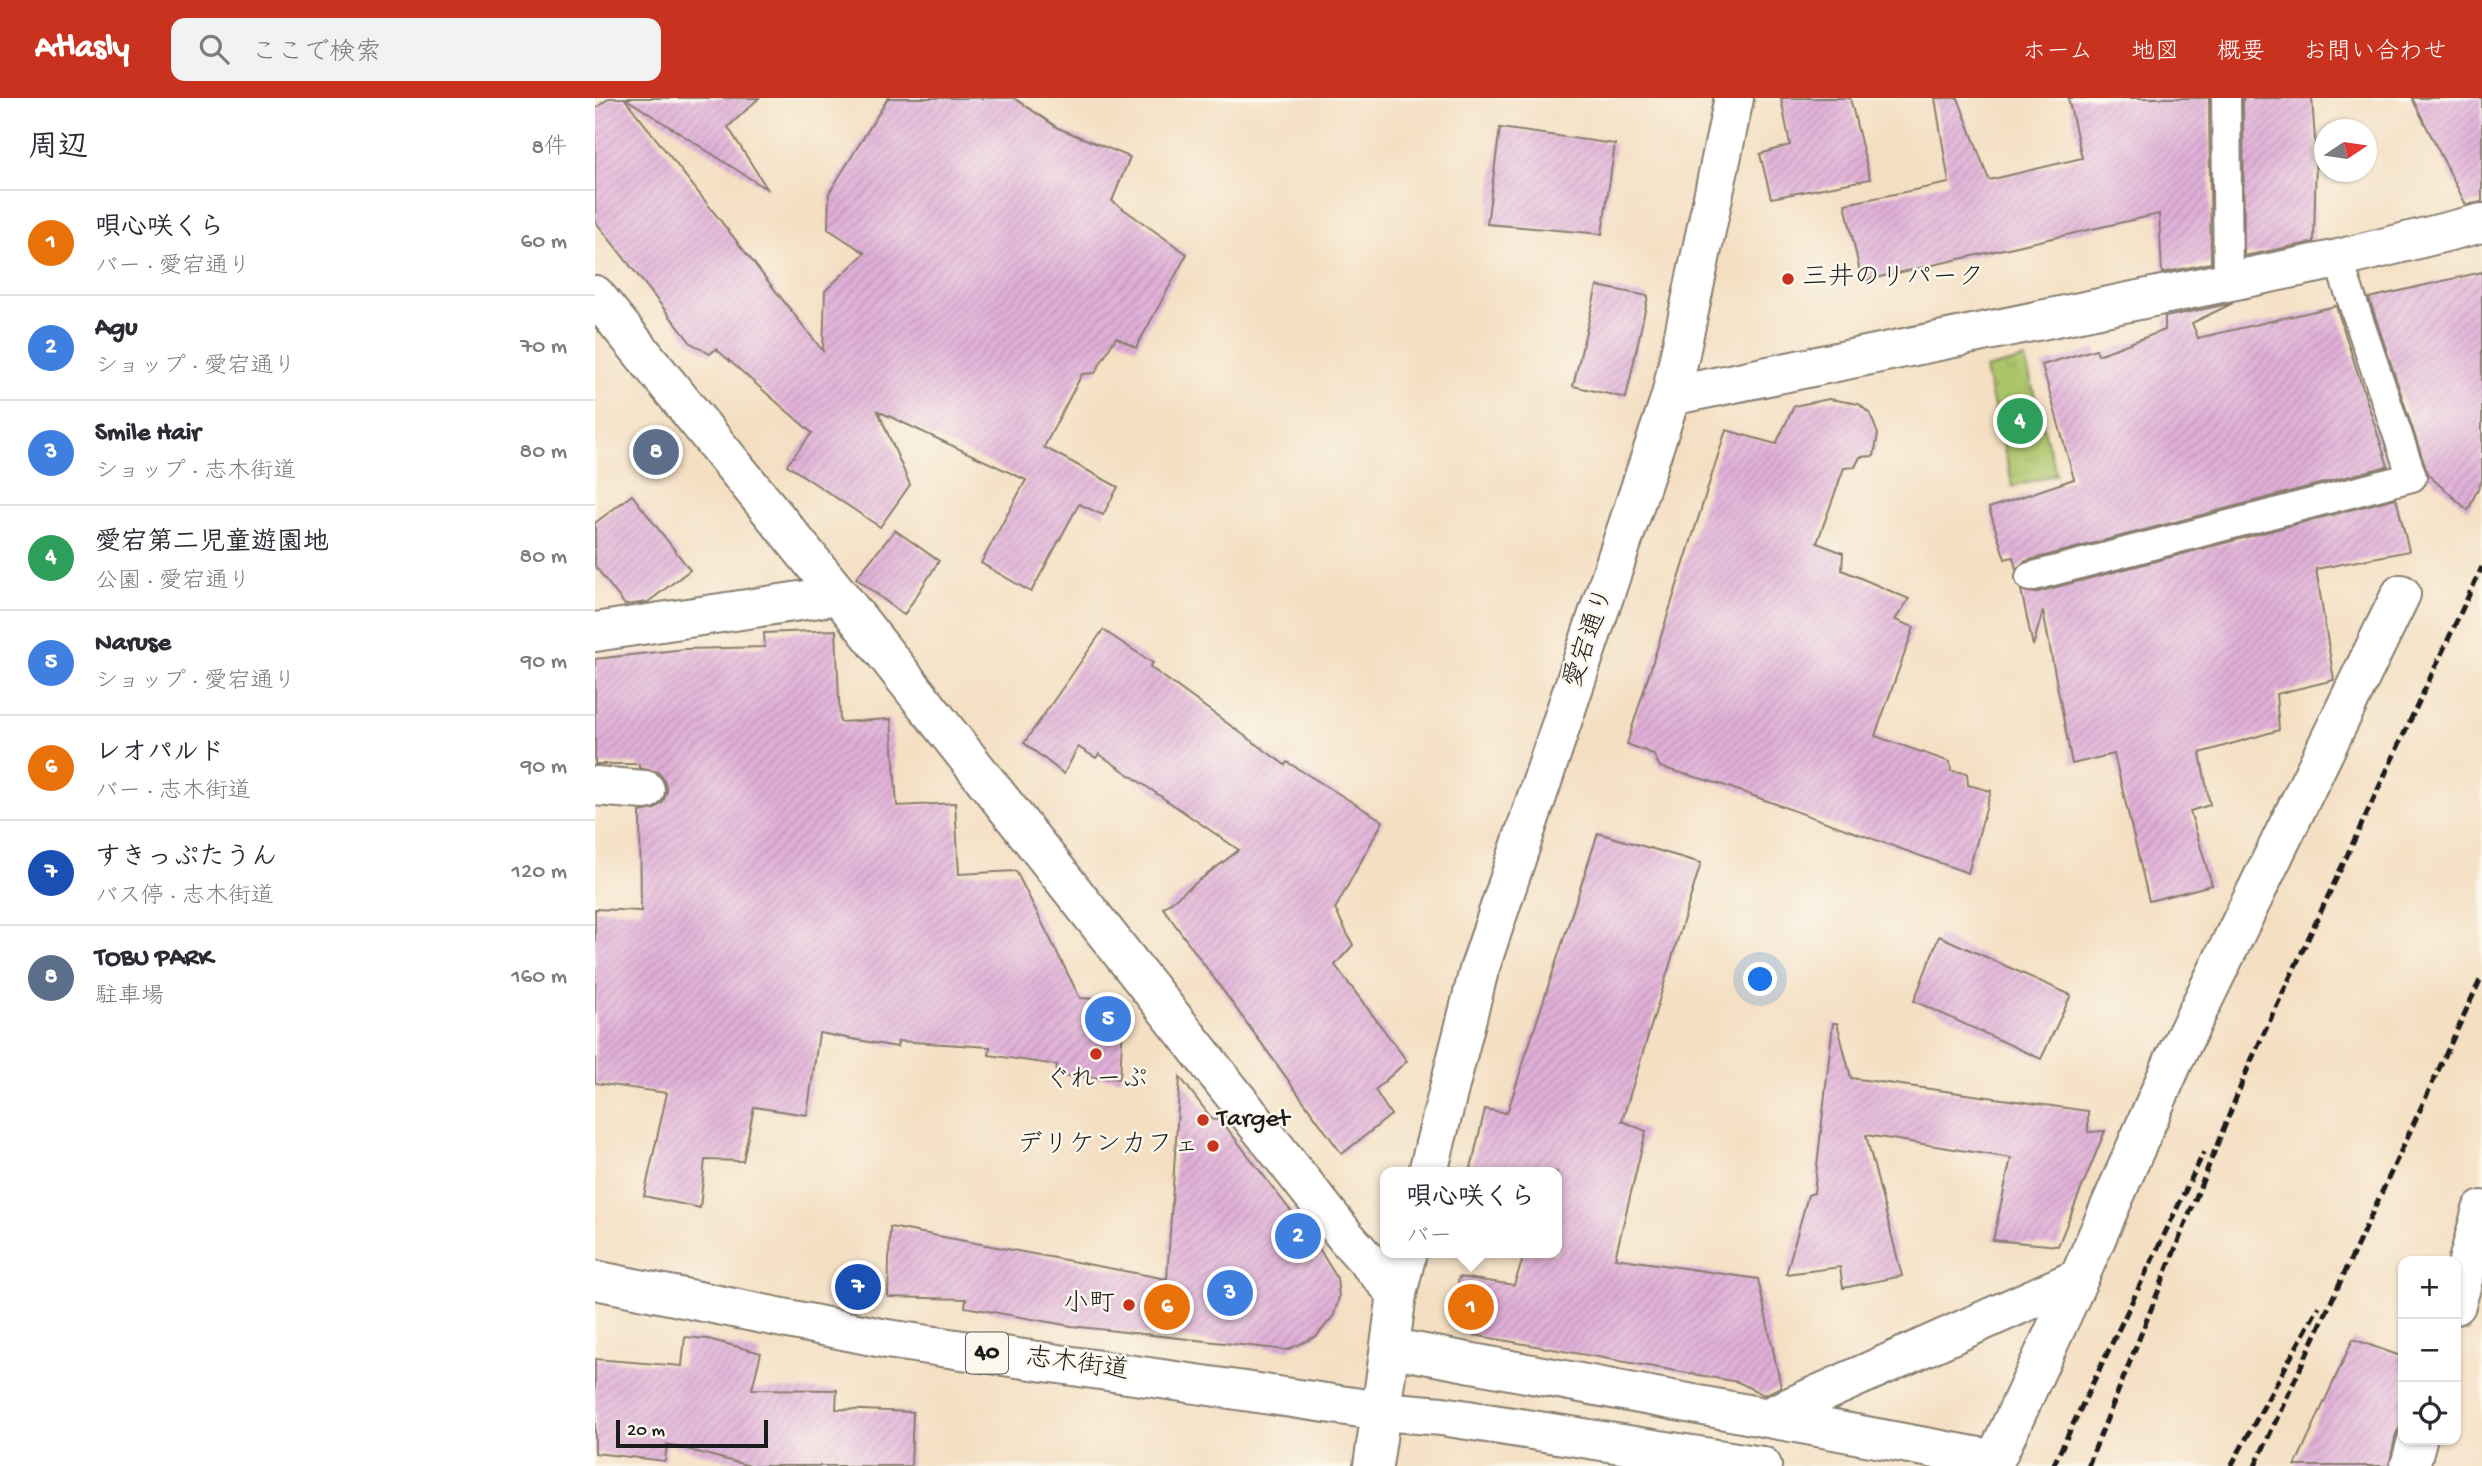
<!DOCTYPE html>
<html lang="ja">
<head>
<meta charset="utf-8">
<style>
  body { margin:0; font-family:"Gochi Hand","Klee One",sans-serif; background:#f2f2f3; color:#2b2b33 }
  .controls { position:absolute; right:21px; bottom:21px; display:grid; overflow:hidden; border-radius:14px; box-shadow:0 2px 5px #0004 }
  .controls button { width:63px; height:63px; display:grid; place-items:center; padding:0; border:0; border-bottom:2px solid #e1e1e2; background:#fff; color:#2b2b33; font:35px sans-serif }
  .compass { position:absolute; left:1719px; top:21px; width:63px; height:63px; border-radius:50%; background:#fff; box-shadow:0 2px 5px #0004; rotate:77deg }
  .scale { position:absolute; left:21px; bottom:18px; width:152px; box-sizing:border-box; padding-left:7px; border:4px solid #1c1c1c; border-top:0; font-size:19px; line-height:24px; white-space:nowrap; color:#1c1c1c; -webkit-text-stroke:5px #fbf7ec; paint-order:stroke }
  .you { position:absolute; left:1166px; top:882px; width:24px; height:24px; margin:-18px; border:5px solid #fff; border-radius:50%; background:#1a73e8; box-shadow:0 0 0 10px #1a73e833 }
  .badge { display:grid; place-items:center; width:46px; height:46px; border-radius:50%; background:#c8321e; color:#fff; font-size:23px; font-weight:700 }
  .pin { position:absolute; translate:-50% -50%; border:4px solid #fff; box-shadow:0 2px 7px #0006 }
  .popup { position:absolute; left:785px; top:1069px; width:182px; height:91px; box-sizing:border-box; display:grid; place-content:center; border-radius:14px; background:#fff; filter:drop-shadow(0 2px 5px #0005); font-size:23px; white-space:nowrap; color:#7c7c81 }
  .popup b { font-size:26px; color:#2b2b33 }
  .popup::after { content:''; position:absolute; left:50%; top:100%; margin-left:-14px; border:14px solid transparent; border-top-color:#fff }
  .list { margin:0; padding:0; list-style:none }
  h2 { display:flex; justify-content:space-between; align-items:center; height:91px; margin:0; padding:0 28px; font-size:30px }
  h2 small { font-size:23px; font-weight:400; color:#7c7c81 }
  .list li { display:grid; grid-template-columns:46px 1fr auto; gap:21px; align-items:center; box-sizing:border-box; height:105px; padding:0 28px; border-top:2px solid #e1e1e2 }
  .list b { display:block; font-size:26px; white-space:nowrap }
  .list p { margin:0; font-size:23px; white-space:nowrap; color:#7c7c81 }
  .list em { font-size:23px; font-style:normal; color:#7c7c81 }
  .icon { flex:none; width:38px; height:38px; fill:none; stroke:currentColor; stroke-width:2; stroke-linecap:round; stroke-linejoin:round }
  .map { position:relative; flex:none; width:1887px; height:1368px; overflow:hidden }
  header { display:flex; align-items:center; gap:42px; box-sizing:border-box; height:98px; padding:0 35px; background:#c8321e; color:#fff }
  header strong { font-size:33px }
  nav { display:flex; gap:38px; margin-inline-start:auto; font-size:24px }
  .search { width:490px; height:63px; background:#f2f2f3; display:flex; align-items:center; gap:18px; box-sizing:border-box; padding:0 24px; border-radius:14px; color:#7c7c81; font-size:26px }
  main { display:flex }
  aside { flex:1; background:#fff }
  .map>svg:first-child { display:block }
  .park { fill:url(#park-tufts); stroke:#647043; stroke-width:2 }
  .building { fill:url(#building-hatch) }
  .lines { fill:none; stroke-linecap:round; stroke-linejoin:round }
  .lane-casing { stroke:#887e6f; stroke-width:32 }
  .street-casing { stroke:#887e6f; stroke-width:42 }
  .secondary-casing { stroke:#887e6f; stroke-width:42 }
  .primary-casing { stroke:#887e6f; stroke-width:42 }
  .lane { stroke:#fff; stroke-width:28 }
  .street { stroke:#fff; stroke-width:38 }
  .secondary { stroke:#fff; stroke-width:38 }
  .primary { stroke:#fff; stroke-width:38 }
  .rail { stroke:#1c1c1c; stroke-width:5; stroke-dasharray:10 5; stroke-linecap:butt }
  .poi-dot { fill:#c8321e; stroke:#fbf7ec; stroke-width:2.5 }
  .labels { text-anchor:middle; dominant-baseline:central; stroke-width:5; stroke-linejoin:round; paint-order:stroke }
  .shield { fill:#fbf7ec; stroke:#5f5e5a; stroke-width:2 }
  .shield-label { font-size:24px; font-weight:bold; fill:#1c1c1c }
  .poi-label { font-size:26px; fill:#1c1c1c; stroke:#fbf7ec; text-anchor:start }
  .street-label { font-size:26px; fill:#1c1c1c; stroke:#fbf7ec }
</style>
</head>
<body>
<header>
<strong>Atlasly</strong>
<div class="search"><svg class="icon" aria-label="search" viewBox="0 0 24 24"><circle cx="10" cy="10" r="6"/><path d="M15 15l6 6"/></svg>ここで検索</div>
<nav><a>ホーム</a><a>地図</a><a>概要</a><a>お問い合わせ</a></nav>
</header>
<main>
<aside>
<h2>周辺<small>8件</small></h2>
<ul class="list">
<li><span class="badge" style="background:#e8710a">1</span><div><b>唄心咲くら</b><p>バー · 愛宕通り</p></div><em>60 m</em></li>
<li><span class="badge" style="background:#3f7fe0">2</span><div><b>Agu</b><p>ショップ · 愛宕通り</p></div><em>70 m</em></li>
<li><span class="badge" style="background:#3f7fe0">3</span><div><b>Smile Hair</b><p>ショップ · 志木街道</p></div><em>80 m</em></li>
<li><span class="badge" style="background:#2e9e5b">4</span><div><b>愛宕第二児童遊園地</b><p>公園 · 愛宕通り</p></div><em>80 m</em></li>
<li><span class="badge" style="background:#3f7fe0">5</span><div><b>Naruse</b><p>ショップ · 愛宕通り</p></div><em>90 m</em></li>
<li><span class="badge" style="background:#e8710a">6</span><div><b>レオパルド</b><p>バー · 志木街道</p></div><em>90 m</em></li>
<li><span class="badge" style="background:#1a4fb4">7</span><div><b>すきっぷたうん</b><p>バス停 · 志木街道</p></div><em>120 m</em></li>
<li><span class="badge" style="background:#5c6f8a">8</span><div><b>TOBU PARK</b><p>駐車場</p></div><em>160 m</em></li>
</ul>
</aside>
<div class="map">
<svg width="1887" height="1368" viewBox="0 0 1887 1368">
  <defs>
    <pattern id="park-tufts" width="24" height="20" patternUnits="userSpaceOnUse" patternTransform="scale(1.75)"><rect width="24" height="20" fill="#adc56a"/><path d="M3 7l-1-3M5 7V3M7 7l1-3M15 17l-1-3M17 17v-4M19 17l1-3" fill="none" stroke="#94a95b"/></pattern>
    <pattern id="building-hatch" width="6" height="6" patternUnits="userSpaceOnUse" patternTransform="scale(1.75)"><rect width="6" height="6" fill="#e0afd7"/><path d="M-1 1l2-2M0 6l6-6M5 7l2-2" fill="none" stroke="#c096b8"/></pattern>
  </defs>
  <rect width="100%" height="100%" fill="#fbf7ec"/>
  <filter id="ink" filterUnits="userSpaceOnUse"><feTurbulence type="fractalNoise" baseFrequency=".0143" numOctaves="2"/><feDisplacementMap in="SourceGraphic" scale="14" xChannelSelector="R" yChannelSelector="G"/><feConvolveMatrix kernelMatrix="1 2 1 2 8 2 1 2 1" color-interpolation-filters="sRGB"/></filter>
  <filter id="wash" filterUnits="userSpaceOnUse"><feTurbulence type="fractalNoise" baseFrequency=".00686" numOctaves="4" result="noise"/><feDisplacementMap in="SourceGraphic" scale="28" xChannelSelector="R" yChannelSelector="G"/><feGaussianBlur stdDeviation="1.57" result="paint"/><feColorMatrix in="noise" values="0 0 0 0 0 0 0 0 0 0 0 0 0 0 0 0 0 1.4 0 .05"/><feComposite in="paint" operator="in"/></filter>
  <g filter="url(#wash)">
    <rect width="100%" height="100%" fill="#f4dfc2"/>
    <polygon class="park" points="1430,261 1461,376 1418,389 1390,271"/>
    <g id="blocks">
      <g class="building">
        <polygon points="14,0 29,0 228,253 230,193 270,155 233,131 234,95 293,0 419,0 463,30 535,59 517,103 592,156 541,250 521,239 500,275 487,276 449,349 523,389 508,417 484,406 436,494 386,465 431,382 283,313 315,387 285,429 192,367 217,335 121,251 115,256 96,245 0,123 0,11"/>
        <polygon points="30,0 164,0 133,29 173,92"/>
        <polygon points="1186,0 1255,0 1275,81 1176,100 1165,56 1195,47"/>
        <polygon points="1340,0 1363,0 1394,82 1487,60 1473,0 1614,0 1616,165 1567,175 1564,116 1267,183 1250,106 1354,85"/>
        <polygon points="1648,0 1717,0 1721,56 1719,144 1649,158"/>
        <polygon points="1817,0 1887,0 1887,104 1871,107"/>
        <polygon points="905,30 1020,46 1007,136 892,126"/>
        <polygon points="1887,174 1887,382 1873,412 1833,377 1774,200"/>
        <polygon points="1002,188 1053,198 1031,300 978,288"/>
        <polygon points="1638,205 1597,225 1603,240 1741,208 1793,368 1431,463 1421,471 1418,459 1410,461 1394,410 1479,381 1447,267 1501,251 1503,257 1570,232 1570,219"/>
        <polygon points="1234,301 1264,306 1275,316 1283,336 1279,358 1265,359 1260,369 1249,370 1222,445 1248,455 1247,472 1314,501 1300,522 1319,529 1280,638 1355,664 1356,673 1372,675 1373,687 1396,693 1373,775 1125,686 1065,669 1058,656 1032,646 1131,332 1181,346 1199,308"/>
        <polygon points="37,397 95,472 53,504 30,507 0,468 0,425"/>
        <polygon points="1801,400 1814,453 1721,471 1739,582 1681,596 1684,632 1605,655 1615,707 1595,713 1617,787 1554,803 1519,656 1477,666 1448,513 1438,548 1426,492 1439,495"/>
        <polygon points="300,432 344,463 309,517 261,480"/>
        <polygon points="241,532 245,624 296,621 302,708 360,705 364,776 421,773 485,900 529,903 525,981 461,977 462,967 394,957 395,949 303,943 302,949 224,935 212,1017 159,1009 148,1063 110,1062 105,1110 49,1098 72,995 0,985 0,811 46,813 45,714 60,711 68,704 72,693 69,682 63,674 44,670 44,666 0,666 0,561 90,551 170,549 169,535"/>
        <polygon points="508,532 558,565 555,569 690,667 692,664 788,723 740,811 758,847 740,867 812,963 780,992 796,1017 747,1056 568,810 644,752 504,656 501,660 483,649 469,676 429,645"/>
        <polygon points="1003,735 1106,765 1027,1023 1051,1033 1020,1160 1163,1181 1186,1289 1169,1297 1143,1284 879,1237 859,1210 864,1179 919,1187 930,1155 962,1155 962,1074 875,1074 890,1011 912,1015"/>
        <polygon points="1344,838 1476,897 1446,961 1319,903"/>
        <polygon points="1238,925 1242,925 1256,980 1493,1013 1493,1034 1510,1033 1463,1148 1398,1142 1416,1060 1271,1037 1307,1178 1248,1190 1245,1169 1191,1176 1213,1097 1219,1095"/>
        <polygon points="585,979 618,1022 625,1021 722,1147 742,1180 744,1199 739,1217 722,1238 692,1252 476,1228 370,1209 371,1201 293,1199 295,1129 572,1181"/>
        <polygon points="90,1239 113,1241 166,1255 157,1291 242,1292 241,1311 318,1314 316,1368 155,1368 72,1346 70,1363 0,1355 0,1261 87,1268"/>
        <polygon points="1758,1241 1808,1259 1808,1325 1801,1336 1794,1368 1700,1368"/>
      </g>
    </g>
  </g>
  <g filter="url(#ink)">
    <use href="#blocks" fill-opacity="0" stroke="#887e6f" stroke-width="2"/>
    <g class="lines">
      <defs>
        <g id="lane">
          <polyline points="1631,0 1633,183"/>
          <polyline points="1435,479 1817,379 1743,161"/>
        </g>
        <g id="street">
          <polyline points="0,197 244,497 751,1139 802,1196"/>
          <polyline points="1076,298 1743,161 1887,125"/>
          <polyline points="0,534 244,497"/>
          <polyline points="0,688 50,692"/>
          <polyline points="1861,1207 1887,1112"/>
          <polyline points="797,1250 1400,1362 1398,1368"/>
          <polyline points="1173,1319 1484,1180"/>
          <polyline points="1400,1362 1484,1180 1578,964 1806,496"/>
          <polyline points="1815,1368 1822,1342"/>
        </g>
        <g id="secondary">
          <polyline points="833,1074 884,872 1076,298 1139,0"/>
          <polyline points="812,1155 802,1196 786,1313 847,1318 1167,1368"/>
        </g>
        <polyline id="primary" points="0,1182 292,1241 786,1313 778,1368"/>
      </defs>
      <use href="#lane" class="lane-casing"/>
      <use href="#street" class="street-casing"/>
      <use href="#secondary" class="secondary-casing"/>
      <use href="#primary" class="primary-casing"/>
      <use href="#lane" class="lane"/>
      <use href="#street" class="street"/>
      <use href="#secondary" class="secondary"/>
      <use href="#primary" class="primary"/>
      <g class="rail">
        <polyline points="1458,1368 1609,1054"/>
        <polyline points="1493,1368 1655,965 1887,469"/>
        <polyline points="1636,1368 1724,1208"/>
        <polyline points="1660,1368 1887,878"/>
      </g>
    </g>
  </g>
  <g class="poi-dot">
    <circle cx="1193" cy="181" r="7"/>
    <circle cx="501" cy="956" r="7"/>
    <circle cx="608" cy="1022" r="7"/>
    <circle cx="618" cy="1048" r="7"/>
    <circle cx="534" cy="1207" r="7"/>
  </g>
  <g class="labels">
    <rect class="shield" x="371" y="1234.5" width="42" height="41" rx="5"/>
    <g class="shield-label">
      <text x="392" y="1255">40</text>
    </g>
    <g class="poi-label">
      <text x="1207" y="181">三井のリパーク</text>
      <text x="501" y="983" text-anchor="middle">ぐれーぷ</text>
      <text x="622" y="1022">Target</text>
      <text x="604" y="1048" text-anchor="end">デリケンカフェ</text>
      <text x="520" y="1207" text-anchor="end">小町</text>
    </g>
    <g class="street-label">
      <text transform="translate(996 540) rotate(-71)">愛宕通り</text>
      <text transform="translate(482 1268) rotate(8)">志木街道</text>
    </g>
  </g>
</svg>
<div class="controls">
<button>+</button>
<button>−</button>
<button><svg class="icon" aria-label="locate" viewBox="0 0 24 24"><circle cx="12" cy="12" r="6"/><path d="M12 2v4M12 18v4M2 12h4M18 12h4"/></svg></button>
</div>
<svg class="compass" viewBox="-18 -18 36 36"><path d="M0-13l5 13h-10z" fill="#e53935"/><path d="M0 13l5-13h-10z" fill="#7c7c81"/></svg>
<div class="scale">20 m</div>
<div class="you"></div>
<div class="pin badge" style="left:876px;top:1209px;background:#e8710a">1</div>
<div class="popup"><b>唄心咲くら</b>バー</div>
<div class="pin badge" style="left:703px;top:1138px;background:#3f7fe0">2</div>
<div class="pin badge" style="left:635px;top:1195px;background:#3f7fe0">3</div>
<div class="pin badge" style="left:1425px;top:323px;background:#2e9e5b">4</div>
<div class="pin badge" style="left:513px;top:921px;background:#3f7fe0">5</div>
<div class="pin badge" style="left:572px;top:1209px;background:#e8710a">6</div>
<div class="pin badge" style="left:263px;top:1189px;background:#1a4fb4">7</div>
<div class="pin badge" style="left:61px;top:354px;background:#5c6f8a">8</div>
</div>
</main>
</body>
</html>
